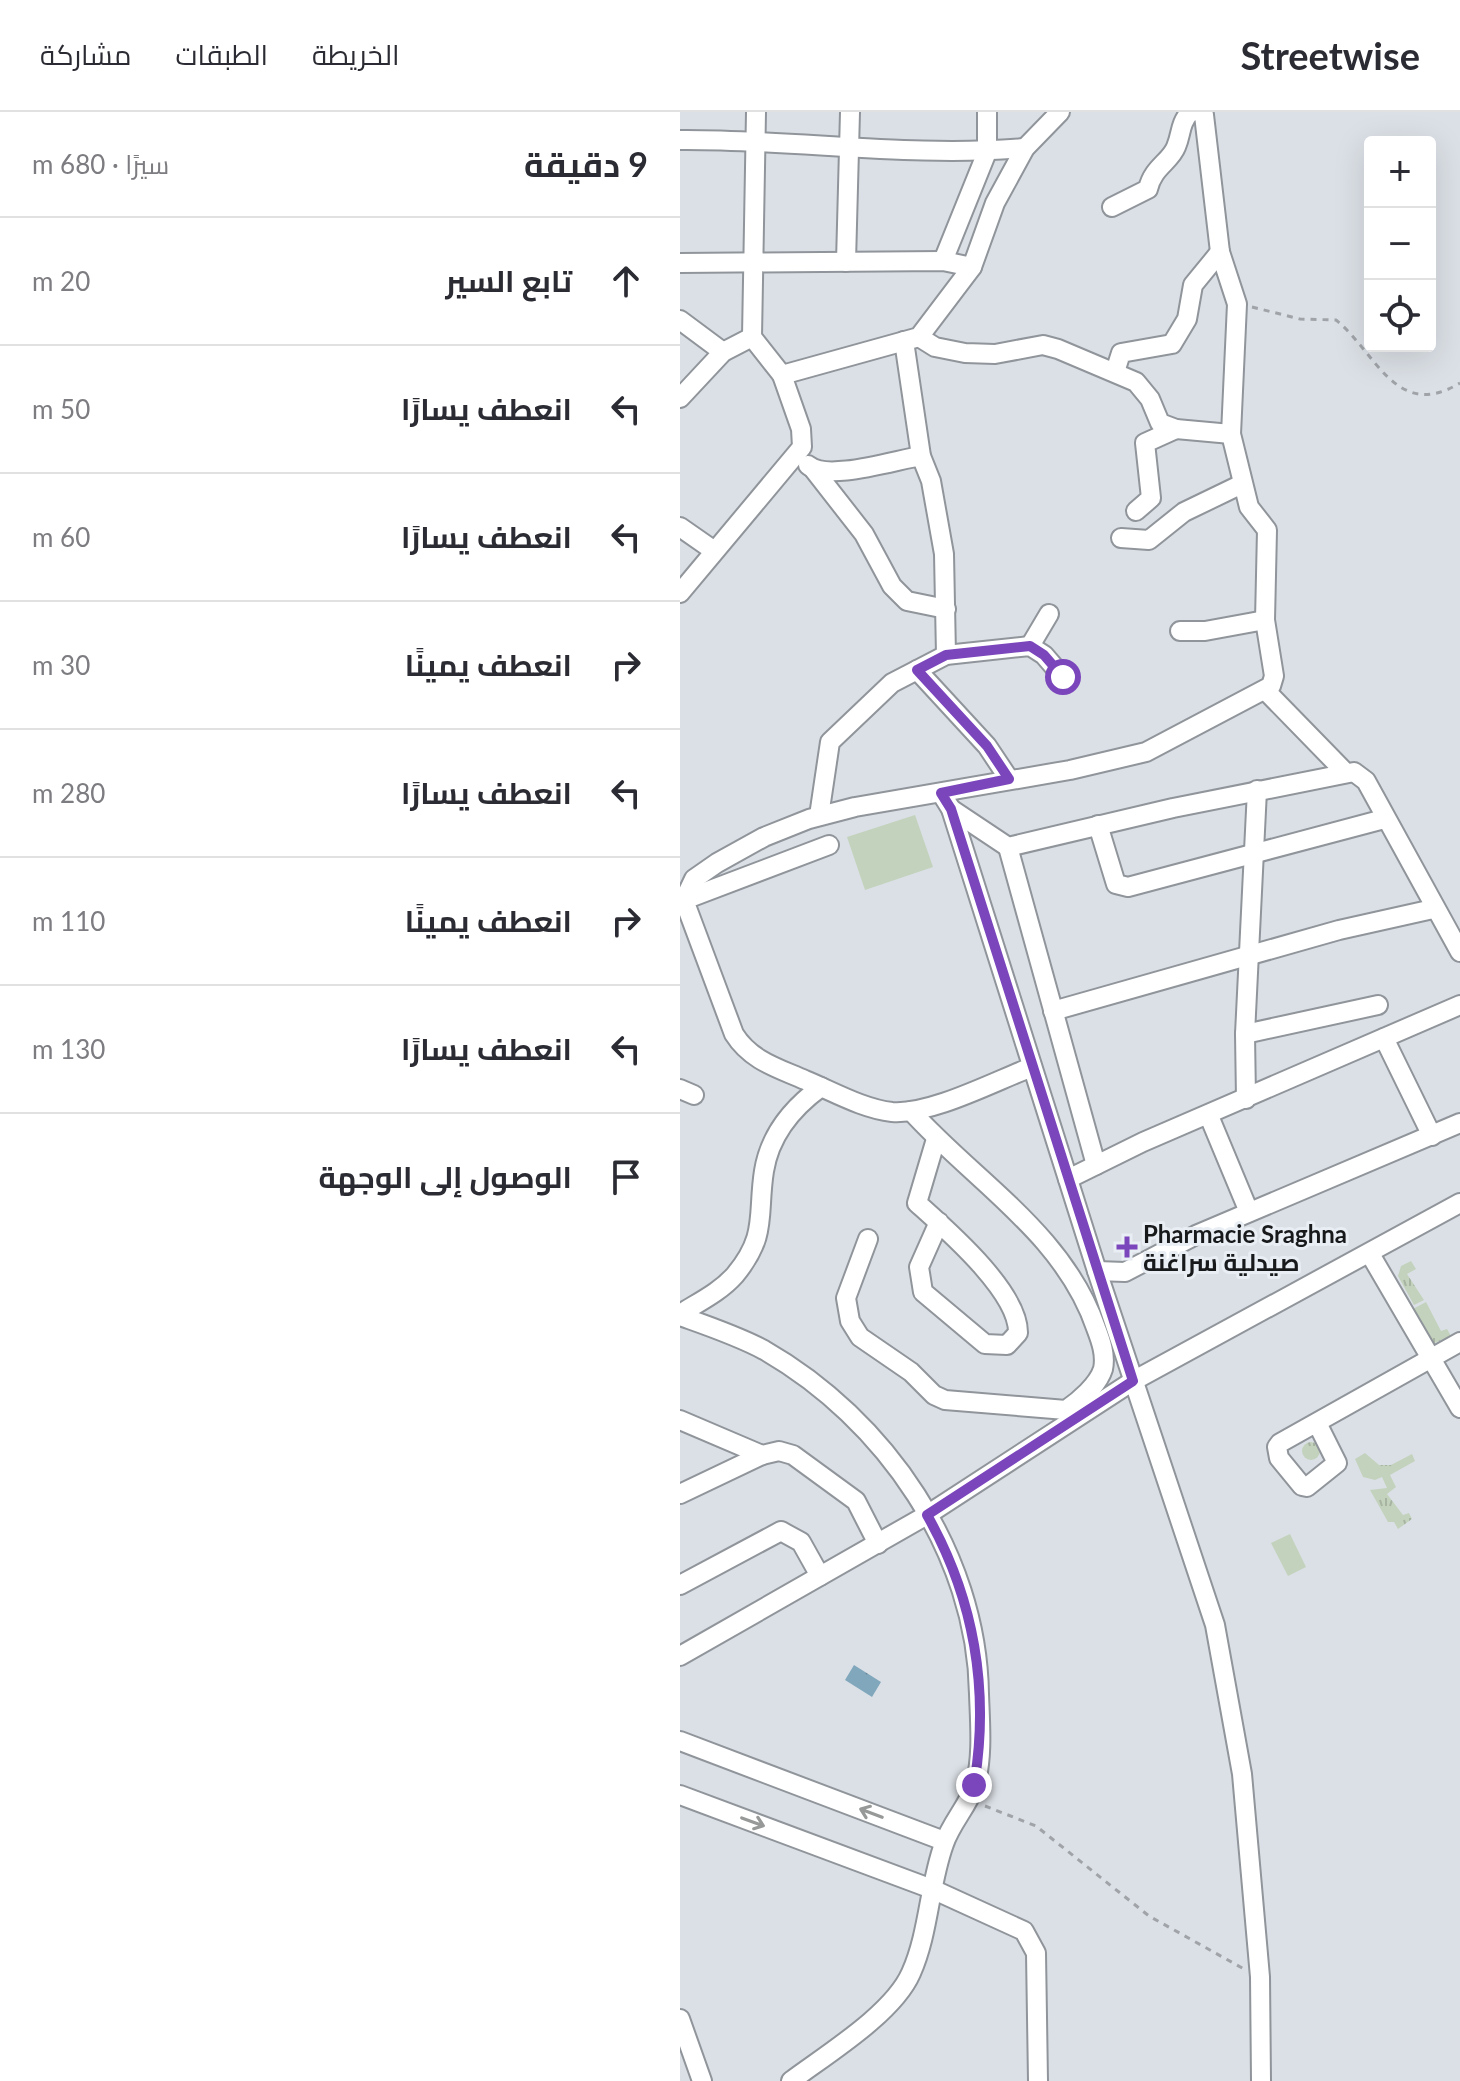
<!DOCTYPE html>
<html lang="ar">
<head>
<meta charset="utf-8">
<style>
  body { margin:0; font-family:Lato,Cairo,sans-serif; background:#f7f7f7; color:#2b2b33; direction:rtl }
  .controls { position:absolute; right:24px; top:24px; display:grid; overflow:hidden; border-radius:8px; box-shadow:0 8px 32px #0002 }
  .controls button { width:72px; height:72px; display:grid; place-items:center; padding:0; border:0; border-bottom:2px solid #e1e1e2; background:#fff; color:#2b2b33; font:40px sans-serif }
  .stop { position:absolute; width:24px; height:24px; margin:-18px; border:6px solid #7b45bc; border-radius:50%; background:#fff }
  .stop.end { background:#7b45bc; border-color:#fff; box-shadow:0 2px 8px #0008 }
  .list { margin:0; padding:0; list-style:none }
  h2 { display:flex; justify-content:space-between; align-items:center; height:104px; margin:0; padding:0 32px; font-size:34px }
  h2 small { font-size:26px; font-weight:400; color:#7c7c81 }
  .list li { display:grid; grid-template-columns:52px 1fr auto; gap:24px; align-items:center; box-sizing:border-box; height:128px; padding:0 32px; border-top:2px solid #e1e1e2 }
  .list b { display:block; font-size:30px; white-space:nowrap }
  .list em { font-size:26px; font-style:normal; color:#7c7c81 }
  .icon { flex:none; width:44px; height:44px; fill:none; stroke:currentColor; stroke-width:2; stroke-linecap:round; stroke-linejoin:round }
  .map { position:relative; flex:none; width:780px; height:1969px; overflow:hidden; direction:ltr }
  header { display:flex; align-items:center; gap:48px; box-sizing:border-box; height:112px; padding:0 40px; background:#fff; border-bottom:2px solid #e1e1e2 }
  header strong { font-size:38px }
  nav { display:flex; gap:44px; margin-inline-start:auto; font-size:28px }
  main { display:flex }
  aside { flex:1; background:#fff }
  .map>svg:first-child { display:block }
  .grass { fill:url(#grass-tufts) }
  .pitch { fill:#c3d2bc }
  .water { fill:url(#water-ripples) }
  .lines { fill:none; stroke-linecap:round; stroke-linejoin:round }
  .minor-casing { stroke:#90959b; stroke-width:22 }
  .path { stroke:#a0a4a9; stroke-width:3; stroke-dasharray:6 6; stroke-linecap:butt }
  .minor { stroke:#fff; stroke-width:18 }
  .oneway { stroke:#979898 }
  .route { stroke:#7b45bc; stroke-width:10 }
  .poi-dot { fill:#7b45bc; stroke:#e8eef4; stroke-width:3 }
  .labels { text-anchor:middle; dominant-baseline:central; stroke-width:6; stroke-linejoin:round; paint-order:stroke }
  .poi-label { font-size:24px; font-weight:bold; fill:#17191b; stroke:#e8eef4; text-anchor:start }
</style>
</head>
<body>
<header>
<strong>Streetwise</strong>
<nav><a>الخريطة</a><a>الطبقات</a><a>مشاركة</a></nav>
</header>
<main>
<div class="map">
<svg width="780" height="1969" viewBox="0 0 780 1969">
  <defs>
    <pattern id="grass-tufts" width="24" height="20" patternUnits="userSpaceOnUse" patternTransform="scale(2)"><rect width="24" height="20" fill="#c3d2bc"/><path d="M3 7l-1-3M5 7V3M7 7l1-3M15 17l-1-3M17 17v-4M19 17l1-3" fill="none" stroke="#a7b4a1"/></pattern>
    <pattern id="water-ripples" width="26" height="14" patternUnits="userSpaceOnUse" patternTransform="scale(2)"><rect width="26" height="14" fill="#81a7bc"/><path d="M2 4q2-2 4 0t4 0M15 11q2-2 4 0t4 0" fill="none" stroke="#698798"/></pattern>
  </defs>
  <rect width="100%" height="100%" fill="#dbe0e6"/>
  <g class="grass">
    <polygon points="731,1149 736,1157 727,1162 744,1188 734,1193 718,1164 721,1154"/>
    <polygon points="746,1190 761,1219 767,1217 771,1224 752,1232 731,1198"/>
    <circle cx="631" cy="1339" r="9"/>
    <polygon points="685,1341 699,1353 711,1353 732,1342 735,1349 710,1363 716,1375 707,1382 723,1403 729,1401 732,1407 718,1417 714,1410 708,1410 690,1378 707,1376 702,1365 695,1368 683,1365 675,1347"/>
  </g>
  <g class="pitch">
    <polygon points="235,703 253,755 185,778 167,725"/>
    <polygon points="610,1422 626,1455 608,1464 591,1431"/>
  </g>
  <polygon class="water" points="174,1553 201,1570 192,1585 165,1568"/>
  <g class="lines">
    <defs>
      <g id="minor">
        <polyline points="76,0 72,225 102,263"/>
        <path d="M0,28C115,27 230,46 345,36"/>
        <path d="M432,95L468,77C473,55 490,50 496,35C502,21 499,13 510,0"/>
        <polyline points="263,149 307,40 307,0"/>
        <polyline points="166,150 170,0"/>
        <polyline points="0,151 263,149 292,155"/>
        <polyline points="0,208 43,240"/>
        <polyline points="239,225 255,235 285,241 315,242 363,233 378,237 456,270 470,287 480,311 496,317 551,322"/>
        <polyline points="224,229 241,344 251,369 264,442 266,543"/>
        <polyline points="435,260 441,241 492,232 507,207 513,173 540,140"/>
        <polyline points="0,286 43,240 72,225"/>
        <path d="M128,353C147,370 215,348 241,344"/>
        <polyline points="134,358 184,422 212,474 227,489 266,497"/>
        <polyline points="456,399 471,386 465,331 496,317"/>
        <polyline points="0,415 33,438"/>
        <polyline points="441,426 469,428 504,400 562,372"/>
        <polyline points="0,481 122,335 121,317 102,263 239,225 292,155 315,91 345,36 380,0"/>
        <polyline points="500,519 525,519 585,508"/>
        <polyline points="350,534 369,502"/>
        <polyline points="237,558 307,634 329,667"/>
        <polyline points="586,579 664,659"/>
        <polyline points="261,681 271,697 417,1159 535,1513 562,1662 580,1865 581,1969"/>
        <polyline points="271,697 328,735 493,696 674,660 686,669 780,840"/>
        <polyline points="139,704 150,630 212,571 266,543 350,534 364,543 383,565"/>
        <polyline points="418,713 436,772 448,775 704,707"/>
        <path d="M149,733L4,788L54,922C71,949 98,956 125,968C152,979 183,997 212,1000C251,1003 315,969 352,955"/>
        <polyline points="328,735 416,1053"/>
        <polyline points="0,789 4,788 14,767 37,751 84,725 129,707 175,695 390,658 466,640 591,574 594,564 585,508 587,418 569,395 551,322 557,192 540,140 524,3 519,0"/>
        <polyline points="373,899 659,818 753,797"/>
        <polyline points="565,922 698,893"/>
        <polyline points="704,926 752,1024"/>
        <polyline points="0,977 14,983"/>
        <polyline points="566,987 565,922 577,678"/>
        <polyline points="529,1004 569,1100"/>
        <path d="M256,1027L237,1091C267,1118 339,1180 338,1221L327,1233L305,1232L243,1180L239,1155L259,1110"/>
        <polyline points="388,1067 463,1030 780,893"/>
        <path d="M188,1127L166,1186L170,1209L180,1225L231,1260L254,1283L265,1288L386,1298C399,1289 418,1273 423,1257C426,1243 421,1229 416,1216C384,1122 294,1069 231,999"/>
        <polyline points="690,1142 780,1296"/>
        <polyline points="417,1159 445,1160 516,1123 780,1011"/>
        <path d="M0,1202C19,1190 40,1180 55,1163C88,1123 77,1103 84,1059C90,1022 112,996 141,975"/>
        <path d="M0,1204C28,1214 58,1224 84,1238C205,1307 297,1441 299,1582C300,1611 303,1645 295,1673C288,1694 271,1711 264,1732C249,1773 249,1821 231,1861C213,1902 147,1942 111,1969"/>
        <polyline points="0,1308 82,1343 99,1339 113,1343 176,1389 198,1432"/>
        <polyline points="637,1311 657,1351 627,1375 622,1374 599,1346 597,1335 600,1331 780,1230"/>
        <polyline points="0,1382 82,1343"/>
        <polyline points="0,1473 101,1419 121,1430 140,1464"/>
        <polyline points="0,1544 247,1403 453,1269 780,1091"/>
        <polyline points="0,1629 264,1729"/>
        <polyline points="0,1683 252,1777 344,1819 356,1841 358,1969"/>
        <polyline points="0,1907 22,1969"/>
      </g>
    </defs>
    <use href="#minor" class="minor-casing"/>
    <g class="path">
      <path d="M572,195L620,207L656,208C696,240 716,310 780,271"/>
      <polyline points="305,1694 356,1714 469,1804 564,1857"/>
    </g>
    <use href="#minor" class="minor"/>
  </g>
  <defs><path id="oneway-shaft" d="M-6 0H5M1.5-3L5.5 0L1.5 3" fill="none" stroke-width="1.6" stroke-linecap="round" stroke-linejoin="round" transform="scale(2)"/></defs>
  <g class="oneway">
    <use href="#oneway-shaft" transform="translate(191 1701) rotate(-159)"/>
    <use href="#oneway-shaft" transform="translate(73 1710) rotate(20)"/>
  </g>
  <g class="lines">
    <path class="route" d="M294,1673C310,1578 294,1486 247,1403L453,1269L271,697L261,681L329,667L307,634L237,558L266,543L350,534L364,543L383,565"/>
  </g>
  <path class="poi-dot" d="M443 1123h8v8h8v8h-8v8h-8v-8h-8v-8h8z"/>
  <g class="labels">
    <g class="poi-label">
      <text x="463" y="1121">Pharmacie Sraghna<tspan x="463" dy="28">صيدلية سراغنة</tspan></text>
    </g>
  </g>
</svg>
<div class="controls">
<button>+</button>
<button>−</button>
<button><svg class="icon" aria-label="locate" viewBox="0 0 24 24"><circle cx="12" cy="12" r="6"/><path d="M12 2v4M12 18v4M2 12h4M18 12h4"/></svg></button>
</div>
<div class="stop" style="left:383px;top:565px"></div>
<div class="stop end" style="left:294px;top:1673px"></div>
</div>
<aside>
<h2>9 دقيقة<small>سيرًا · 680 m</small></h2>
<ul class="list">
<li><svg class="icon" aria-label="ahead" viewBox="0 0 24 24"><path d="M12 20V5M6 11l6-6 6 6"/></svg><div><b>تابع السير</b></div><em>20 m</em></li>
<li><svg class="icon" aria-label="left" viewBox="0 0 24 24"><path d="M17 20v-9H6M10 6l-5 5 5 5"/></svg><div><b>انعطف يسارًا</b></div><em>50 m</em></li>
<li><svg class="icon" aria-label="left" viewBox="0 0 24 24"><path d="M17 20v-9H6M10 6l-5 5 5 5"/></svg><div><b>انعطف يسارًا</b></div><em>60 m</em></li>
<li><svg class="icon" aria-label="right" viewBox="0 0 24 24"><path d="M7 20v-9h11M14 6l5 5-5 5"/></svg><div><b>انعطف يمينًا</b></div><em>30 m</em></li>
<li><svg class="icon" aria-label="left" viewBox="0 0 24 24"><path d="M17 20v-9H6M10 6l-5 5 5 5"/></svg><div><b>انعطف يسارًا</b></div><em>280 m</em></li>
<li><svg class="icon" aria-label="right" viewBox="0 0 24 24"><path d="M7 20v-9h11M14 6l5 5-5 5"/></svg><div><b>انعطف يمينًا</b></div><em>110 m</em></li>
<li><svg class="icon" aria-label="left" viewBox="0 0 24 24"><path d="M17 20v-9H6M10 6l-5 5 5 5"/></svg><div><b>انعطف يسارًا</b></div><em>130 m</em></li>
<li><svg class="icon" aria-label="arrive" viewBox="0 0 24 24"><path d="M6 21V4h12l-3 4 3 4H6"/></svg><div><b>الوصول إلى الوجهة</b></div></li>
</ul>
</aside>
</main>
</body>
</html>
